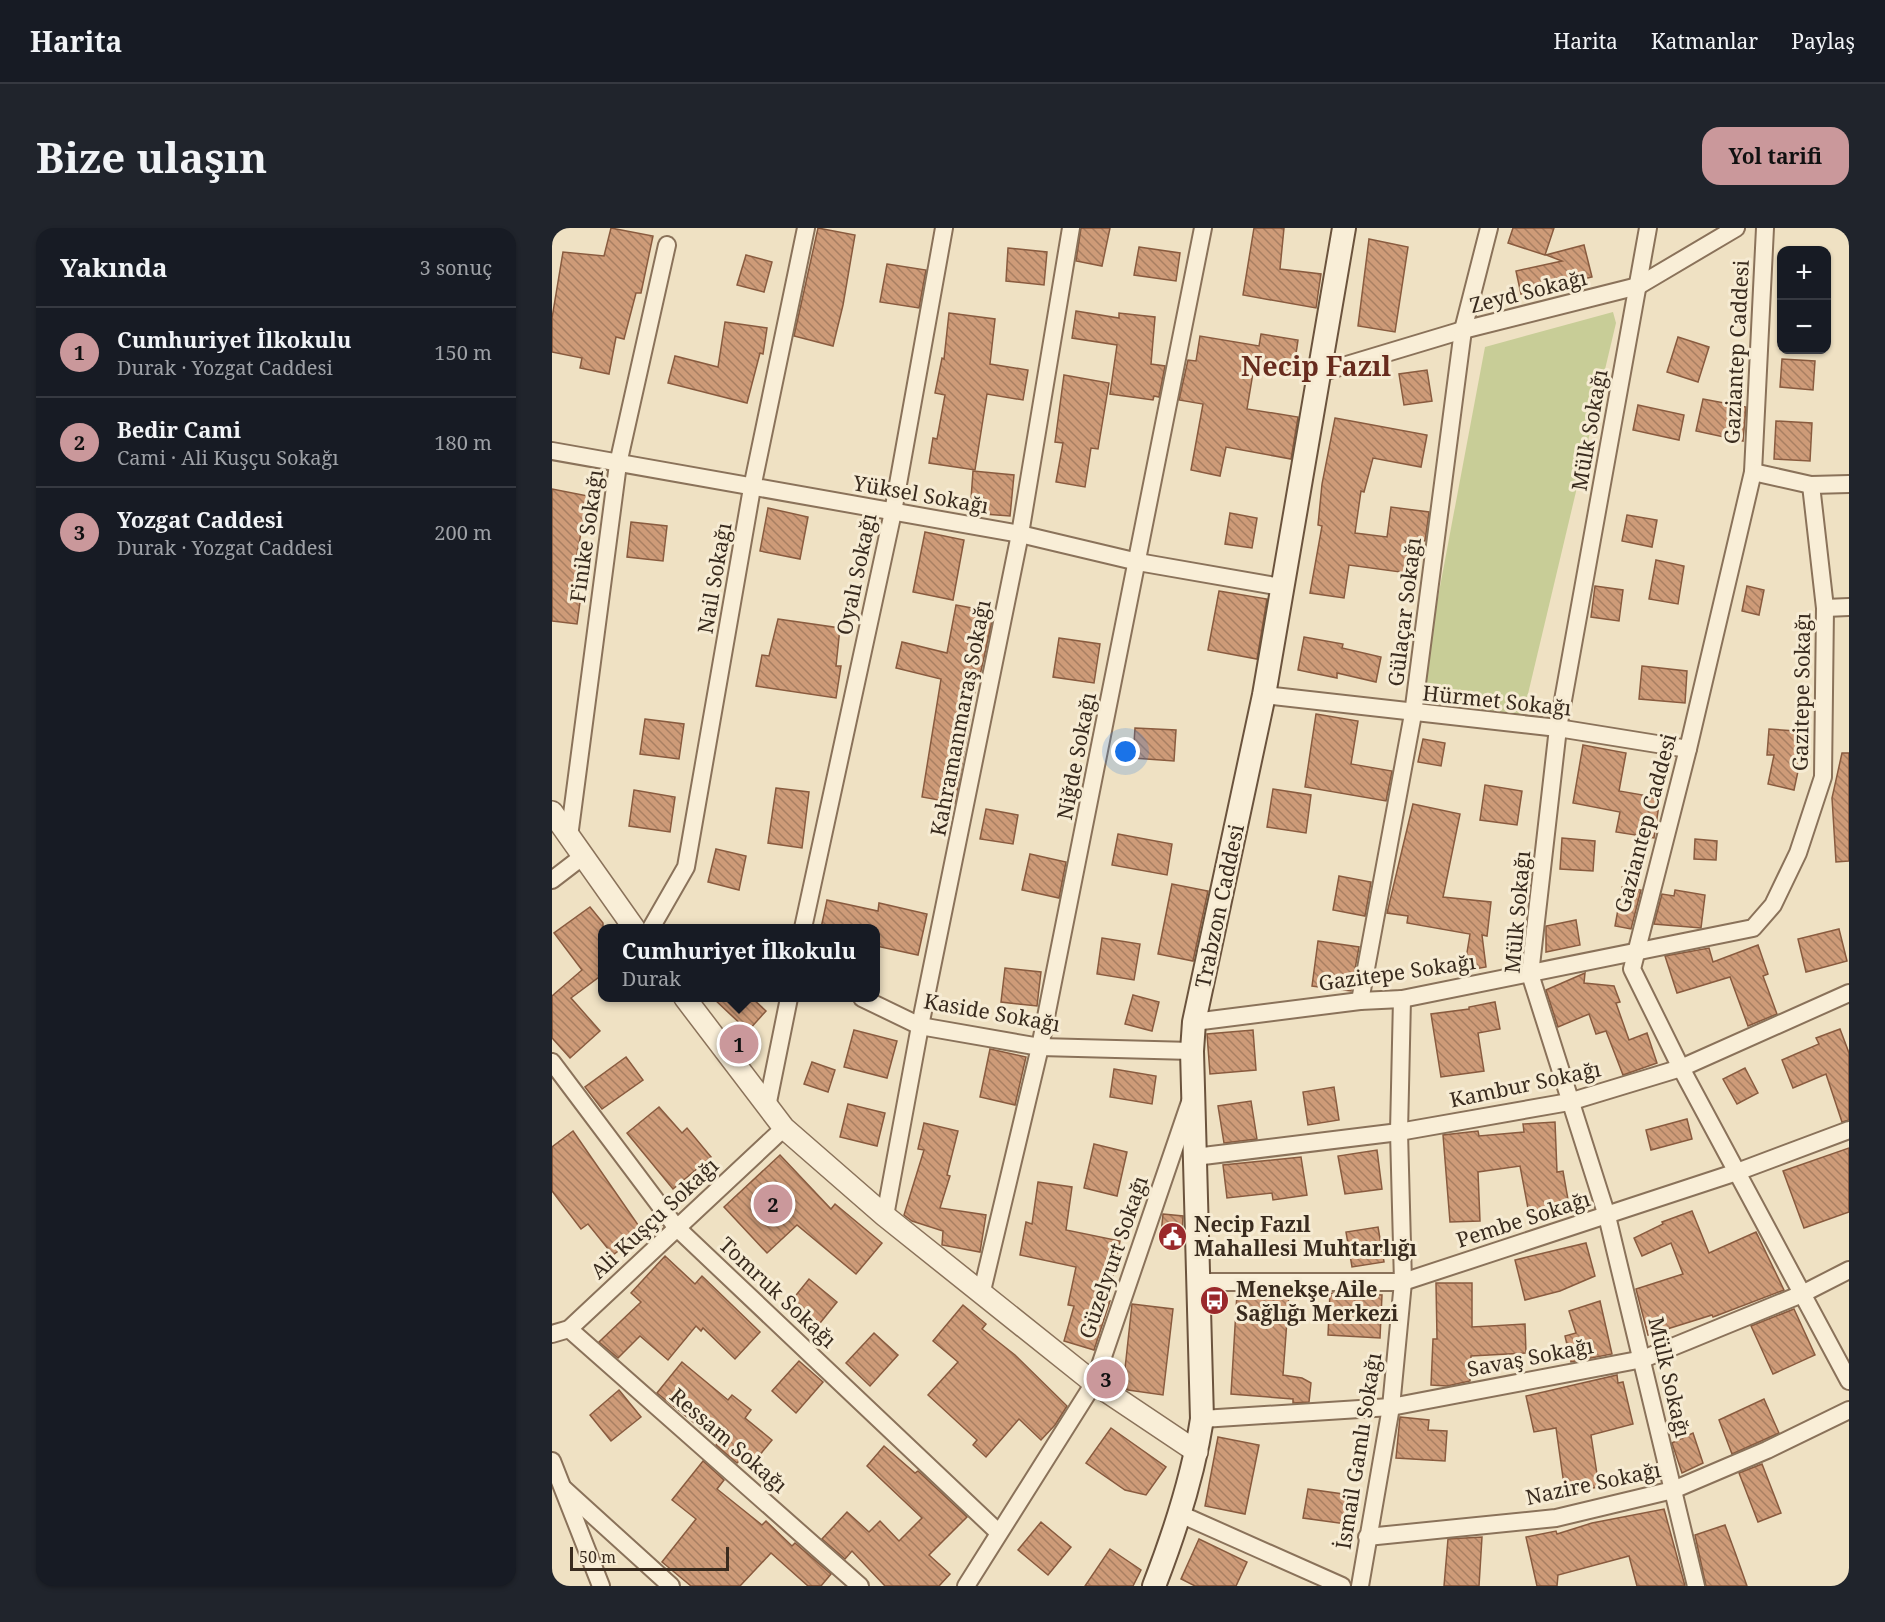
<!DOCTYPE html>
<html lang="tr">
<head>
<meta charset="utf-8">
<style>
  body { margin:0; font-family:"Noto Serif",serif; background:#20242c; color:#f1f3f6 }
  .controls { position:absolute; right:18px; top:18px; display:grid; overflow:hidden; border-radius:12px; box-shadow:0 2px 4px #0004 }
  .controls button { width:54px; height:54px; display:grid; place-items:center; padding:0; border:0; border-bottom:2px solid #363941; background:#171b24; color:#f1f3f6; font:30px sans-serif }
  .scale { position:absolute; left:18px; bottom:15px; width:159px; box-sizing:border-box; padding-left:6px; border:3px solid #392b1e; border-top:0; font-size:16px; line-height:21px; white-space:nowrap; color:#392b1e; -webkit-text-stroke:4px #f6ebd3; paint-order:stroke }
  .you { position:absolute; left:574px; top:524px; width:21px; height:21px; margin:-15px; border:4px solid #fff; border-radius:50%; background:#1a73e8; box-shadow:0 0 0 9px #1a73e833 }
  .badge { display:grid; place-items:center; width:39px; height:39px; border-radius:50%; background:#ca989b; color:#111; font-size:20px; font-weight:700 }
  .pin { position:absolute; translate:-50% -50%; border:3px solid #fff; box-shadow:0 2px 6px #0006 }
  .popup { position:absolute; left:46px; top:696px; width:282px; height:78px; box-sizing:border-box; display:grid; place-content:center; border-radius:12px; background:#171b24; filter:drop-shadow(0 2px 4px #0005); font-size:20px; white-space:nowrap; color:#9ea1a6 }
  .popup b { font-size:22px; color:#f1f3f6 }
  .popup::after { content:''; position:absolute; left:50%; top:100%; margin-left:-12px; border:12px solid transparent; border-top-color:#171b24 }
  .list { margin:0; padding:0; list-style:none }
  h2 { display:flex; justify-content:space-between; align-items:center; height:78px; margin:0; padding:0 24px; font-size:26px }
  h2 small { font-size:20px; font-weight:400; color:#9ea1a6 }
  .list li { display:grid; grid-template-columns:39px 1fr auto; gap:18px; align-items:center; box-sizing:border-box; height:90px; padding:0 24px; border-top:2px solid #363941 }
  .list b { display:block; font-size:22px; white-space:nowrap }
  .list p { margin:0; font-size:20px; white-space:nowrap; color:#9ea1a6 }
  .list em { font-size:20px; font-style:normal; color:#9ea1a6 }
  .map { position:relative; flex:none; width:1297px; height:1358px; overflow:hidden; border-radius:18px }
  header { display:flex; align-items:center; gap:36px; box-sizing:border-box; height:84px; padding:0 30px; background:#171b24; border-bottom:2px solid #363941 }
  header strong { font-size:28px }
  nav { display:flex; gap:33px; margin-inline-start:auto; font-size:21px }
  .intro { display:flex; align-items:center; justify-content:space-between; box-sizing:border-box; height:144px; padding:0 36px }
  h1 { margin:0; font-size:42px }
  .button { padding:15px 27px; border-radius:18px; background:#ca989b; color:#111; font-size:21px; font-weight:700 }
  main { display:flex; gap:36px; padding:0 36px }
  aside { flex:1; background:#171b24; border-radius:18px; box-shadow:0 2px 4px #0004 }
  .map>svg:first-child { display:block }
  .green { fill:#c8cd97 }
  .building { fill:url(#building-back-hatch); stroke:#895b3f; stroke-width:1.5 }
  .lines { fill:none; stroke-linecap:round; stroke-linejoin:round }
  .minor-casing { stroke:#8a725a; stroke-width:20 }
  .tertiary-casing { stroke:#8a725a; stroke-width:24 }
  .secondary-casing { stroke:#6b533d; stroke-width:26 }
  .minor { stroke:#f9eed7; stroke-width:16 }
  .tertiary { stroke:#f9eed7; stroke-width:21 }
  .secondary { stroke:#f9eed7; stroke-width:22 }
  .labels { text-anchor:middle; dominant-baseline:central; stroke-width:6; stroke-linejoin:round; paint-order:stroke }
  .street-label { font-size:21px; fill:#392b1e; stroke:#f6ebd3 }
  .poi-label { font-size:21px; font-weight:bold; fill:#392b1e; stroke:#f6ebd3; text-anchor:start }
  .district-label { font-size:27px; font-weight:bold; fill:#672b1d; stroke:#f6ebd3 }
</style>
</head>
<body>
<header>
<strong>Harita</strong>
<nav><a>Harita</a><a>Katmanlar</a><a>Paylaş</a></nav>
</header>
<div class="intro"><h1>Bize ulaşın</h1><a class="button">Yol tarifi</a></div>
<main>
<aside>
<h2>Yakında<small>3 sonuç</small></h2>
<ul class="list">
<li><span class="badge">1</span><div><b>Cumhuriyet İlkokulu</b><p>Durak · Yozgat Caddesi</p></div><em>150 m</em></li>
<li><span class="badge">2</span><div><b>Bedir Cami</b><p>Cami · Ali Kuşçu Sokağı</p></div><em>180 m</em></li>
<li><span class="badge">3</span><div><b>Yozgat Caddesi</b><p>Durak · Yozgat Caddesi</p></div><em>200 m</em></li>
</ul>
</aside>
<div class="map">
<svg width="1297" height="1358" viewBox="0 0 1297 1358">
  <defs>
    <pattern id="building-back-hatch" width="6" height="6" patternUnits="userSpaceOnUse" patternTransform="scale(1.5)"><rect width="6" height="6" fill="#ce9b78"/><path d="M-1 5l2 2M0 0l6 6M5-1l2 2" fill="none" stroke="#a87f62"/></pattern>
  </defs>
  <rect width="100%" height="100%" fill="#efe1c3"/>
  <polygon class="green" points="1061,84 1064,95 971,487 866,476 933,119"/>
  <g class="building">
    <polygon points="59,0 101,8 89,65 84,65 72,111 64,109 57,146 28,140 30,130 0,124 0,90 11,24 52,28"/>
    <polygon points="266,0 303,7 291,77 281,118 242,108"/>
    <polygon points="529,0 558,0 550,38 524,33"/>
    <polygon points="702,0 732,0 728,41 769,46 764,80 691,67"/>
    <polygon points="961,0 1002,0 993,27 956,15"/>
    <polygon points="817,11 856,19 843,104 806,98"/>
    <polygon points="1032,17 1040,49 969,66 964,43 1010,33 994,27"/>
    <polygon points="587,19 628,25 624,53 582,47"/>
    <polygon points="456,20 495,24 492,57 454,53"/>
    <polygon points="194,27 220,34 212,64 185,57"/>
    <polygon points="335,36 374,42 367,80 328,74"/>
    <polygon points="524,83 567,90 567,85 603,89 599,136 613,138 607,169 602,168 601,172 558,166 565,117 520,110"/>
    <polygon points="397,85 443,91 438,136 476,142 471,172 435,166 423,242 377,235 381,210 385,211 393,167 383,165 390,130 392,131"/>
    <polygon points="173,94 215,100 211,126 208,125 195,175 116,155 123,128 166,139"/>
    <polygon points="709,106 746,112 741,146 702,139 695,181 746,189 739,231 674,219 668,248 639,242 651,176 627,172 636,132 644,133 648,108 707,118"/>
    <polygon points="1126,109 1157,119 1146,154 1115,144"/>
    <polygon points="1230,131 1263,133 1261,162 1228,159"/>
    <polygon points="875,142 880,173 852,177 847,146"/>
    <polygon points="512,147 557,155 546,221 539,220 533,259 504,254 511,215 503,214"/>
    <polygon points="1151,171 1194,179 1191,213 1144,203"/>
    <polygon points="1086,177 1132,187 1127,212 1081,202"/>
    <polygon points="783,190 875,207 869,239 821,230 812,264 809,263 803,305 835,309 839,279 877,284 873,313 867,312 863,346 797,337 792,370 758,365 770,298 766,297 770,256"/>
    <polygon points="1224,193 1260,195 1258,233 1222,231"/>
    <polygon points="421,243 462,247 458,288 418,285"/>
    <polygon points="0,261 36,268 25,326 34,328 25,367 29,367 25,396 0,393"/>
    <polygon points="216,280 256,289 248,331 208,323"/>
    <polygon points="678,285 705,290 700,320 673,316"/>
    <polygon points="1075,287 1105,292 1100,319 1070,313"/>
    <polygon points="79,294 115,298 111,333 75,329"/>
    <polygon points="373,304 412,312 401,372 361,364"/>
    <polygon points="1104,332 1132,338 1126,376 1097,371"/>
    <polygon points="1043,358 1071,362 1067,393 1039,389"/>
    <polygon points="1195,358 1212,362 1207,387 1190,383"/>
    <polygon points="667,363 715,371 705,431 656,422"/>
    <polygon points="404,377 442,384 427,452 425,451 403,575 370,569 389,451 344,440 350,414 395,425"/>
    <polygon points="226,391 288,400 284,438 289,438 284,470 204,458 210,427 217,428"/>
    <polygon points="752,409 791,416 790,420 829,429 824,454 785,445 785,450 746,442"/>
    <polygon points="507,410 548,416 542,455 501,449"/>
    <polygon points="1090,438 1135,443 1133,475 1087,471"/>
    <polygon points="764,486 806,493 799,536 840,543 834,573 753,559"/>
    <polygon points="93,491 132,496 127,531 88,526"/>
    <polygon points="583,500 624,502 622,533 581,530"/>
    <polygon points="1217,501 1258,504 1255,530 1249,529 1242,562 1216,556 1222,527 1215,527"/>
    <polygon points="871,511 893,515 889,538 866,534"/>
    <polygon points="1031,517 1074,525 1067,563 1108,570 1102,610 1064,604 1068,584 1021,575"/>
    <polygon points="1290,525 1297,525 1297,633 1284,634 1280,570"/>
    <polygon points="933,557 970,563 965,597 928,592"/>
    <polygon points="224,560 257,564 250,620 216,615"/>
    <polygon points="721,561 759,567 754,605 715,599"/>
    <polygon points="82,562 123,569 118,604 77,598"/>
    <polygon points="861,576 908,586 891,669 939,674 935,708 930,707 934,739 912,743 918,706 855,695 856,688 835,685"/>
    <polygon points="434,581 466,587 461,616 428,611"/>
    <polygon points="566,606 620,616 615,647 560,637"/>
    <polygon points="1010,610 1043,613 1041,643 1008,641"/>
    <polygon points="1143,611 1165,613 1164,632 1142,631"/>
    <polygon points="164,621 194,628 187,662 156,654"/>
    <polygon points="478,626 514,634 507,670 470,662"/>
    <polygon points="787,648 819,654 813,688 781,682"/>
    <polygon points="620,656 656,663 641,733 606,726"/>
    <polygon points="1070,659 1089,662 1079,701 1063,698"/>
    <polygon points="1123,662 1153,667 1149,700 1102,696 1110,666 1122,668"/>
    <polygon points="275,672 326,683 327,675 375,686 366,727 324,718 324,700 269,700"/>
    <polygon points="38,679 51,695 51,746 19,770 48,803 18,830 0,810 0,768 30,742 2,705"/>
    <polygon points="1024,692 1028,717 994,724 994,698"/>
    <polygon points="1287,701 1295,733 1254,744 1246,711"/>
    <polygon points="550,710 588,716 582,752 545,746"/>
    <polygon points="766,713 807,719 799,763 760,758"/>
    <polygon points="1206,717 1216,746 1211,748 1225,786 1196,798 1178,749 1125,765 1113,728 1157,720 1161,734"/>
    <polygon points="453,740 489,744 485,778 449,774"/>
    <polygon points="1033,745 1032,755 1062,758 1068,774 1064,775 1077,812 1095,805 1105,835 1071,847 1054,803 1044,806 1037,786 1006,799 994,762"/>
    <polygon points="581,767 607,774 600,803 573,796"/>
    <polygon points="161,770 200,770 214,783 196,803"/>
    <polygon points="943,774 948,801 926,805 932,843 889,849 879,786 917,781 917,779"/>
    <polygon points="1288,801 1297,825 1297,892 1290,894 1274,846 1241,860 1230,832 1267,816 1264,810"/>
    <polygon points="302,802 345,813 335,850 292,839"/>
    <polygon points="701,802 704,842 658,846 655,806"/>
    <polygon points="438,821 474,829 463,877 428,869"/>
    <polygon points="74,829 91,852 50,881 33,859"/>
    <polygon points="260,834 283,842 276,864 252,856"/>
    <polygon points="1193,840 1206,865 1185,876 1171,851"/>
    <polygon points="562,841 604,848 600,876 558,869"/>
    <polygon points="782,859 787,892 756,897 751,864"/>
    <polygon points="699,873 705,911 672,915 666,878"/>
    <polygon points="296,876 333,885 325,918 288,909"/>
    <polygon points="107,879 130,905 135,900 159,929 121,961 75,905"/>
    <polygon points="1135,891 1140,911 1099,922 1094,902"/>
    <polygon points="1003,894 1005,944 1011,943 1018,983 978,991 968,938 926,944 928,993 898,994 891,907 926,903 927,908 972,904 971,896"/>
    <polygon points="372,895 406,903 395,947 398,948 388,980 434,987 428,1024 390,1017 391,1003 360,993 352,987 372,922 366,921"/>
    <polygon points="21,903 91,1004 61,1027 36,996 29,1001 0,963 0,919"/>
    <polygon points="542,916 575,924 565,968 532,960"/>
    <polygon points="1297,920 1297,984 1252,1000 1231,943"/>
    <polygon points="825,922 830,961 793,966 786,928"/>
    <polygon points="228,927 279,981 283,976 330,1015 304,1046 245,997 215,1025 172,979"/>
    <polygon points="749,929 755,967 721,972 720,965 675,970 671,937"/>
    <polygon points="486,954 520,959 514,1002 568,1013 556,1073 558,1073 542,1122 512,1113 522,1078 516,1077 524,1039 468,1027 474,994 480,996"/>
    <polygon points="1140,983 1157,1025 1204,1004 1232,1062 1161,1089 1160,1087 1096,1107 1084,1061 1131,1046 1119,1015 1090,1028 1082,1010 1111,996 1110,994"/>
    <polygon points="611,986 631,988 630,1008 609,1006"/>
    <polygon points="826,999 832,1034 800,1039 794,1004"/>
    <polygon points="1034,1015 1043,1048 1008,1063 973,1072 963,1032"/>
    <polygon points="113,1028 143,1056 150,1048 208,1104 183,1131 151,1100 149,1103 144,1098 116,1132 88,1108 66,1130 47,1114 89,1074 79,1065"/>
    <polygon points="257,1051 285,1074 264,1100 257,1100 233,1081"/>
    <polygon points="884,1055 920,1055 920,1099 973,1096 974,1125 919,1128 918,1153 895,1158 879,1157 881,1111 885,1111"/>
    <polygon points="685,1065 737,1065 731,1147 750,1150 759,1155 757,1174 741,1175 741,1171 679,1166"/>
    <polygon points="778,1065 830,1067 828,1110 776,1107"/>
    <polygon points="1048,1073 1060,1126 1019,1134 1013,1108 1024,1105 1017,1083"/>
    <polygon points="580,1076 621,1081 611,1167 576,1162 571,1159"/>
    <polygon points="411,1077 434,1096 430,1101 463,1127 515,1178 503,1197 489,1212 467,1191 434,1229 421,1217 425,1212 376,1167 406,1134 381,1113"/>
    <polygon points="1242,1081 1263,1127 1221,1146 1199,1098"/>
    <polygon points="322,1105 346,1127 318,1158 294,1135"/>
    <polygon points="247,1133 271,1154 244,1185 220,1163"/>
    <polygon points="130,1134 176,1172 180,1167 199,1182 193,1190 220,1212 197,1240 188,1232 185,1235 164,1217 166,1214 105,1165"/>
    <polygon points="1065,1147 1066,1155 1071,1154 1081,1196 1039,1207 1047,1259 1013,1264 1004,1200 982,1204 974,1168"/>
    <polygon points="67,1162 89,1189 59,1213 38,1187"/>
    <polygon points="1212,1171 1227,1205 1180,1226 1167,1192"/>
    <polygon points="848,1189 877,1192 876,1202 895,1203 893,1233 844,1230"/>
    <polygon points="559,1200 614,1239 594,1267 573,1262 534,1235"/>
    <polygon points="1141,1205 1151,1235 1130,1245 1120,1215"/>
    <polygon points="666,1209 707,1217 693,1286 653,1278"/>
    <polygon points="332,1218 363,1245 366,1243 415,1289 377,1327 398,1346 387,1358 333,1358 300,1323 293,1331 270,1311 295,1284 317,1304 328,1293 347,1313 370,1290 315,1238"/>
    <polygon points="151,1233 172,1252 165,1261 210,1297 214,1293 240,1318 243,1315 279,1346 269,1358 256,1358 219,1325 188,1358 139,1358 110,1334 144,1291 120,1272"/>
    <polygon points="1210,1236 1229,1285 1206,1294 1187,1245"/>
    <polygon points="756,1261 798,1267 794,1296 751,1290"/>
    <polygon points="1112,1281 1133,1358 1085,1358 1077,1328 1006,1347 1005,1358 985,1358 974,1309 1004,1303 1005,1306 1040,1295"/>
    <polygon points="489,1294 519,1319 496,1347 466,1322"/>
    <polygon points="1173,1297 1184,1327 1195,1358 1154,1358 1143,1307"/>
    <polygon points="930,1309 927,1358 892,1358 896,1311"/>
    <polygon points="647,1311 695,1334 684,1358 643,1358 629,1351"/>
    <polygon points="558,1321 589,1342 581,1358 533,1358"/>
  </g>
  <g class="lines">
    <defs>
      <g id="minor">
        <polyline points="1096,0 1006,500 978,746 1055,988 1144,1358"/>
        <polyline points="1213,0 1201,244 1136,521 1080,741 1129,840 1297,1153"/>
        <polyline points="768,145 911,102 1086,58 1184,0"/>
        <polyline points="0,223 468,306 586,334 729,359"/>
        <polyline points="1201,244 1259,257 1297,256"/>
        <polyline points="1273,380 1297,379"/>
        <polyline points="712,467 1006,500 1136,521"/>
        <polyline points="17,609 66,236 115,17"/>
        <polyline points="0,652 30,629"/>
        <polyline points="99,700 134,639 200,260 254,0"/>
        <polyline points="251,700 341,284 392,0"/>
        <polyline points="310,770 368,798 488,819 640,823"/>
        <polyline points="808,773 861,486 911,102 937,0"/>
        <polyline points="642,794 808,773 850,771 1201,700 1221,677 1246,625 1271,549 1273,380 1259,257"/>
        <polyline points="0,834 124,999 446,1304"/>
        <polyline points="215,879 237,770"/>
        <polyline points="643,929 847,904 1017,874 1129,840 1297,765"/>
        <polyline points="333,988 368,798 468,306 519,0"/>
        <polyline points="646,1054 851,1054 1185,944 1297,902"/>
        <polyline points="430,1063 488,819 651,0"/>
        <polyline points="17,1101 308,1358"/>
        <polyline points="0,1106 17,1101 232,900"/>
        <polyline points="650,1191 839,1179 1091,1131 1250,1066 1297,1042"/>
        <polyline points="0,1233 49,1358"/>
        <polyline points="12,1261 119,1358"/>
        <polyline points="628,1286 790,1358"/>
        <polyline points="815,1309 1004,1290 1121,1262 1215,1222 1297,1182"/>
        <polyline points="414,1358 542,1155 638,874"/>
        <polyline points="808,1358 839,1179 851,1054 847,904 850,771"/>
      </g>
      <g id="tertiary">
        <polyline points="0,584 82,700"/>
        <polyline points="133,770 232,900 333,988 542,1155 645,1224"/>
      </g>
      <path id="secondary" d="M602,1358C623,1304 641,1249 650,1191L640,823L642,794L712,467L792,0"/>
    </defs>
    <use href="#minor" class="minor-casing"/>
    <use href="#tertiary" class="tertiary-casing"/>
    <use href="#secondary" class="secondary-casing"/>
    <use href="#minor" class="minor"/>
    <use href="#tertiary" class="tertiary"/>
    <use href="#secondary" class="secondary"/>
  </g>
  <defs>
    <symbol id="civic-disc" viewBox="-11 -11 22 22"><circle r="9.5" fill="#9a292b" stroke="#f6ebd3"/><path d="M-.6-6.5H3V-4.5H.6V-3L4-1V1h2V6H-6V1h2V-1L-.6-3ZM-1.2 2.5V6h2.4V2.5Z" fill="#fff"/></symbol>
    <symbol id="bus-disc" viewBox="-11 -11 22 22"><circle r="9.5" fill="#9a292b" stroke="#f6ebd3"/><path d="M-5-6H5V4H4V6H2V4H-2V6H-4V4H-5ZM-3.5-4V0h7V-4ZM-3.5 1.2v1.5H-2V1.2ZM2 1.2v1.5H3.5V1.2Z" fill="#fff"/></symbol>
  </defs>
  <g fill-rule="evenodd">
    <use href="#civic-disc" x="604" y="992" width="33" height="33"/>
    <use href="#bus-disc" x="646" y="1056" width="33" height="33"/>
  </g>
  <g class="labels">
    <g class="street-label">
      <text transform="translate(976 63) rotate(-14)">Zeyd Sokağı</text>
      <text transform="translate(1184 124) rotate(-87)">Gaziantep Caddesi</text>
      <text transform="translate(1037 202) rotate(-80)">Mülk Sokağı</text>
      <text transform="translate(369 266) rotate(10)">Yüksel Sokağı</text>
      <text transform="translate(34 308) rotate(-82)">Finike Sokağı</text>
      <text transform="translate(304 346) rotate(-78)">Oyalı Sokağı</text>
      <text transform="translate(162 350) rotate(-80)">Nail Sokağı</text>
      <text transform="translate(852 384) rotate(-83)">Gülaçar Sokağı</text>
      <text transform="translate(1249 464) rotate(-89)">Gazitepe Sokağı</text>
      <text transform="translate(945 472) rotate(6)">Hürmet Sokağı</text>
      <text transform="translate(408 490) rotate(-79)">Kahramanmaraş Sokağı</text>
      <text transform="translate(524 528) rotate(-79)">Niğde Sokağı</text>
      <text transform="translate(1093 595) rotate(-75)">Gaziantep Caddesi</text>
      <text transform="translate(667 678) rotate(-78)">Trabzon Caddesi</text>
      <text transform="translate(965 684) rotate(-85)">Mülk Sokağı</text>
      <text transform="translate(845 744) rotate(-8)">Gazitepe Sokağı</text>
      <text transform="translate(440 784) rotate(10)">Kaside Sokağı</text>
      <text transform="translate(973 856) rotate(-12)">Kambur Sokağı</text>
      <text transform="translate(102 990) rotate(-43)">Ali Kuşçu Sokağı</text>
      <text transform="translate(971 991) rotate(-18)">Pembe Sokağı</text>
      <text transform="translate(561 1029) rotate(-71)">Güzelyurt Sokağı</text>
      <text transform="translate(226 1064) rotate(43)">Tomruk Sokağı</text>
      <text transform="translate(978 1129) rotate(-11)">Savaş Sokağı</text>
      <text transform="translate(1118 1149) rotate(77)">Mülk Sokağı</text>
      <text transform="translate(177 1212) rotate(41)">Ressam Sokağı</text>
      <text transform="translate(806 1223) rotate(-81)">İsmail Gamlı Sokağı</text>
      <text transform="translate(1041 1255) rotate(-12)">Nazire Sokağı</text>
    </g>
    <g class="poi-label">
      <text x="642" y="996">Necip Fazıl<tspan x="642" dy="24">Mahallesi Muhtarlığı</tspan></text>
      <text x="684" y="1061">Menekşe Aile<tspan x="684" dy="24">Sağlığı Merkezi</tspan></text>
    </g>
    <g class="district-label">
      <text x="764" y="137">Necip Fazıl</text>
    </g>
  </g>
</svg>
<div class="controls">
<button>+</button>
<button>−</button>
</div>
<div class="scale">50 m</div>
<div class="you"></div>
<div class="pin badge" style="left:187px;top:816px">1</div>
<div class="popup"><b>Cumhuriyet İlkokulu</b>Durak</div>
<div class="pin badge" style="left:221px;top:976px">2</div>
<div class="pin badge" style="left:554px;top:1151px">3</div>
</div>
</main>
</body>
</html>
